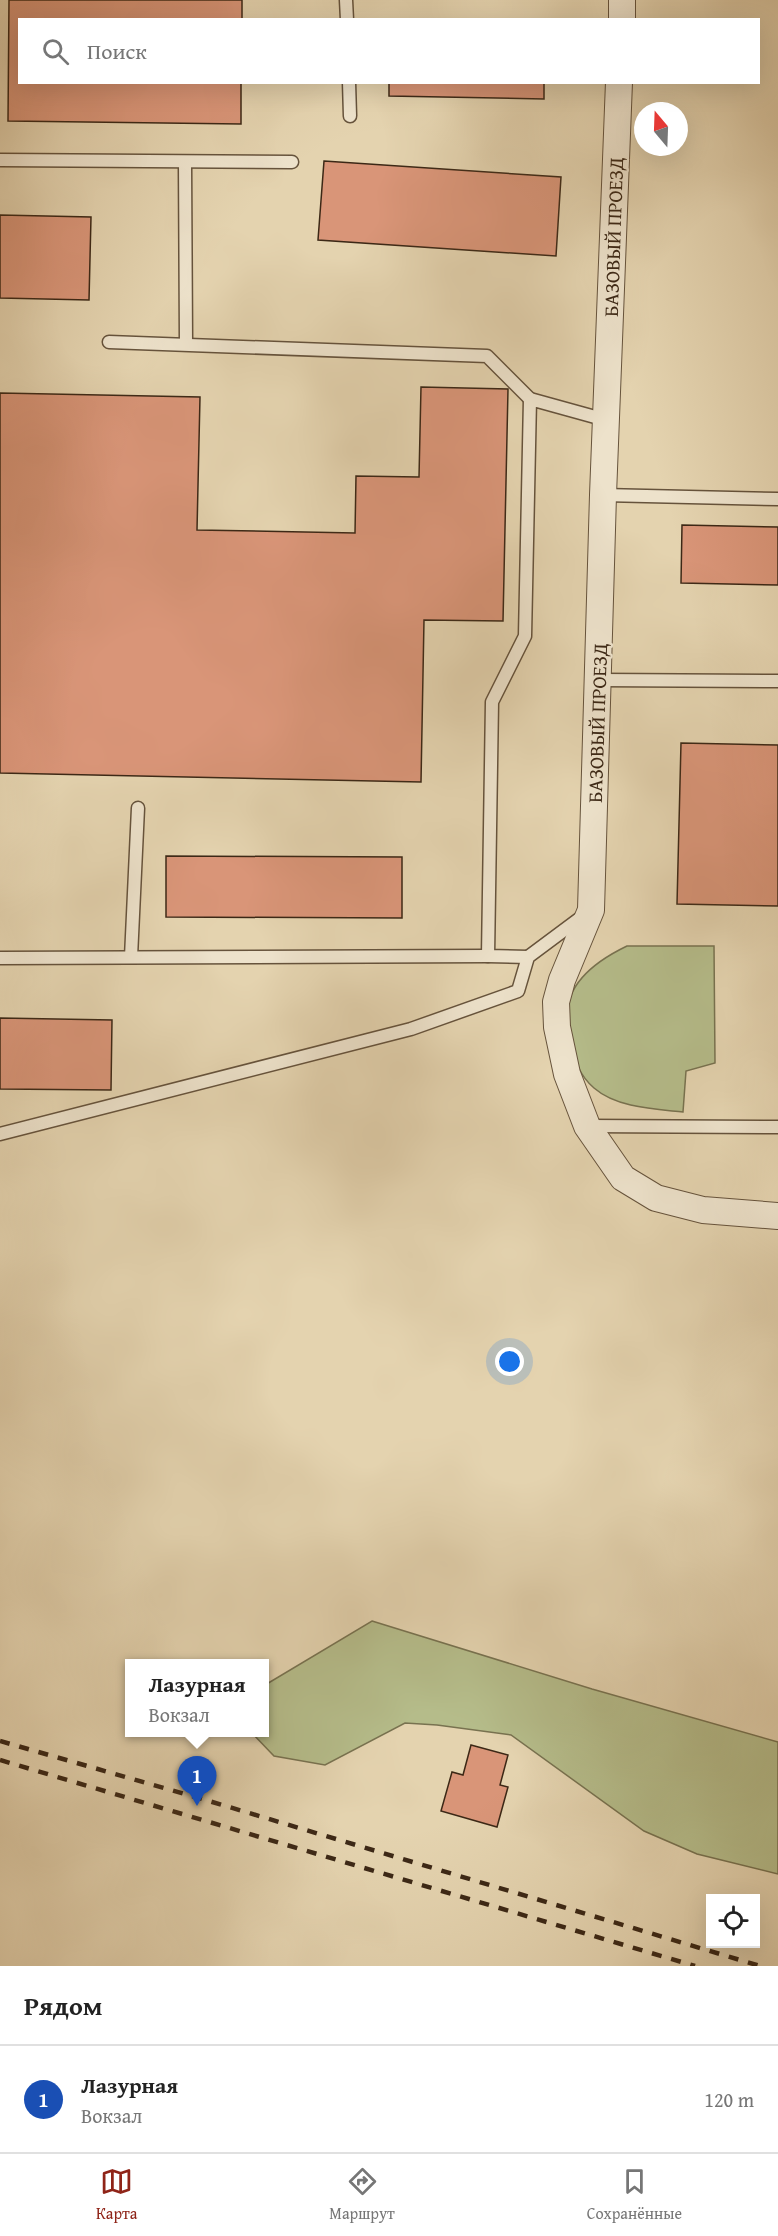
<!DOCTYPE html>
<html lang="ru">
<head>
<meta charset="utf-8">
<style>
  body { margin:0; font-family:"Gentium Book Plus",serif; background:#f2f2f2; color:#222 }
  .controls { position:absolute; right:18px; bottom:18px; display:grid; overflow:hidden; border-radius:0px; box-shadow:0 6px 24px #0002 }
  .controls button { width:54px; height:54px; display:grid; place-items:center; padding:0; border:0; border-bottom:2px solid #e0e0e0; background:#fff; color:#222; font:30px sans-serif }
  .compass { position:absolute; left:634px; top:102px; width:54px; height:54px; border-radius:50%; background:#fff; box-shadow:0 6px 24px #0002; rotate:341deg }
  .you { position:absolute; left:510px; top:1362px; width:21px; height:21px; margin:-15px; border:4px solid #fff; border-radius:50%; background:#1a73e8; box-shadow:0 0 0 9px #1a73e833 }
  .badge { display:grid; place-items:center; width:39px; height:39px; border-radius:50%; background:#8f2418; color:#fff; font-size:20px; font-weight:700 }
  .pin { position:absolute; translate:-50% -50px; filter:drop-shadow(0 2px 3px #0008) }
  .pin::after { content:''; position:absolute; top:32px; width:21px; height:18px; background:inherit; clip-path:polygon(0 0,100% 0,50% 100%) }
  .popup { position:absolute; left:125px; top:1659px; width:144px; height:78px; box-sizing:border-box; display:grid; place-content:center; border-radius:0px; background:#fff; filter:drop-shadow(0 2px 4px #0005); font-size:20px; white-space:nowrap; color:#767676 }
  .popup b { font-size:22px; color:#222 }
  .popup::after { content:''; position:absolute; left:50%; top:100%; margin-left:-12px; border:12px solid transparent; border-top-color:#fff }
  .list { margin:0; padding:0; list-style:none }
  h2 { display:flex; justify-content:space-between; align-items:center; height:78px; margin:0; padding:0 24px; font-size:26px }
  h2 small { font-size:20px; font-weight:400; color:#767676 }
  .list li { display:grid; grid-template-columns:39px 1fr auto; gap:18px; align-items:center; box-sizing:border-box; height:108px; padding:0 24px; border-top:2px solid #e0e0e0 }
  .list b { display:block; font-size:22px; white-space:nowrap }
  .list p { margin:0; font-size:20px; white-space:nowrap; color:#767676 }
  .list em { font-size:20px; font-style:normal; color:#767676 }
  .icon { flex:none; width:33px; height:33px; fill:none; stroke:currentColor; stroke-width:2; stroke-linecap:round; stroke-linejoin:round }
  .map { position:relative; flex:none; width:778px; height:1966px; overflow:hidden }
  .search { position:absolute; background:#fff; box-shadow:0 6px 24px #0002; left:18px; right:18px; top:18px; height:66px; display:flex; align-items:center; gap:15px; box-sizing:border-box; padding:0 21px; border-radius:0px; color:#767676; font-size:22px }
  .sheet { height:186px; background:#fff }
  nav { display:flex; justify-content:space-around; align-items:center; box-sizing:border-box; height:84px; border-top:2px solid #e0e0e0; background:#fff; font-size:16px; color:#767676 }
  nav a { display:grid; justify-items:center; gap:3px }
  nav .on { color:#8f2418 }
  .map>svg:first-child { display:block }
  .green { fill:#b5bc8a; stroke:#787250; stroke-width:1.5 }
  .building { fill:#d99578; stroke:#3c2816; stroke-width:1.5 }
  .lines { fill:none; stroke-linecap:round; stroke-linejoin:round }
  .service-casing { stroke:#66533c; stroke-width:15 }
  .minor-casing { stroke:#66533c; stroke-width:28 }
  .service { stroke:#ede2cb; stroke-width:12 }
  .minor { stroke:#ede2cb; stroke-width:26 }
  .rail { stroke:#3c2816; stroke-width:4.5; stroke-dasharray:10 10; stroke-linecap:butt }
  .labels { text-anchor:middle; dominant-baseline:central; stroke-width:4.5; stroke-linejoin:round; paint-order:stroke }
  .street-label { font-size:20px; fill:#3c2816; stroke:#ede2cb }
</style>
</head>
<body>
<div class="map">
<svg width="778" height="1966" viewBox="0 0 778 1966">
  <rect width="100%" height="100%" fill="#e4d3af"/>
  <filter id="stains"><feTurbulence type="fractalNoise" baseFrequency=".00333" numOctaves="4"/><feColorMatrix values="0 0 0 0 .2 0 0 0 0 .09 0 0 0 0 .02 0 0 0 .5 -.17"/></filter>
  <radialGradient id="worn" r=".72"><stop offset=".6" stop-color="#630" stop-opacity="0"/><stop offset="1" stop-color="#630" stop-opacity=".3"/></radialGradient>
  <g class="green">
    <path d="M627,946H714L715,1063L686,1071L683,1112C655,1109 617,1108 594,1088C580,1076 575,1062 572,1044C571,1035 568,1026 567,1017C566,982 600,959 627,946Z"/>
    <polygon points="372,1621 592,1689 778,1742 778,1874 697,1854 644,1831 511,1735 437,1725 405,1723 325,1765 274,1756 252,1733 264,1732 265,1685"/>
  </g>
  <g class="building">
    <polygon points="9,0 242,0 242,20 20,20 20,82 241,82 241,124 8,121"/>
    <polygon points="389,82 544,82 544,99 389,96"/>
    <polygon points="324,161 561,177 556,256 318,240"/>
    <polygon points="0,215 91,217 89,300 0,298"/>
    <polygon points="421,387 508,389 503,621 424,620 421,782 0,773 0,393 200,397 197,530 355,533 356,476 419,477"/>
    <polygon points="682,525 778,527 778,585 681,583"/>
    <polygon points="681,743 778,745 778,906 677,904"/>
    <polygon points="166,856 402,857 402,918 166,917"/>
    <polygon points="0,1018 112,1020 111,1090 0,1089"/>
    <polygon points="471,1745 508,1755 500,1785 508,1787 497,1827 441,1811 452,1772 463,1775"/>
  </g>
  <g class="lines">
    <defs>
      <g id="service">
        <polyline points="346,0 347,20"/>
        <polyline points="349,82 350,116"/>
        <polyline points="0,160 292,162"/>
        <polyline points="185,162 186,343"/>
        <polyline points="109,342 487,356 530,399"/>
        <polyline points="603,495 778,499"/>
        <polyline points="599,680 778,681"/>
        <polyline points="131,957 138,808"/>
        <polyline points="528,957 488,956 492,702 525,636 530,399 606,420"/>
        <polyline points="0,958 488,956"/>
        <polyline points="587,1126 778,1127"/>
        <polyline points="0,1134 411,1029 518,991 528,957 583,916"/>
      </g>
      <g id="minor">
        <polyline points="622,20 622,0"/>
        <polyline points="619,82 603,495 591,910 562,980 556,1002 557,1027 567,1074 587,1126 623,1178 656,1198 703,1210 778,1216"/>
      </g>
    </defs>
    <use href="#service" class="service-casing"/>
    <use href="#minor" class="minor-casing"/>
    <use href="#service" class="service"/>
    <use href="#minor" class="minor"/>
    <g class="rail">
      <polyline points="0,1741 199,1798 760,1966"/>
      <polyline points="0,1760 695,1966"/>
    </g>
  </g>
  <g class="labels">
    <g class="street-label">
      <text transform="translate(613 237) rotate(-88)">БАЗОВЫЙ ПРОЕЗД</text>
      <text transform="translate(597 723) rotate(-88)">БАЗОВЫЙ ПРОЕЗД</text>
    </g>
  </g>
  <rect width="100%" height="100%" filter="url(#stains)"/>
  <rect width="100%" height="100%" fill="url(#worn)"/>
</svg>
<div class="controls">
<button><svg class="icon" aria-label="locate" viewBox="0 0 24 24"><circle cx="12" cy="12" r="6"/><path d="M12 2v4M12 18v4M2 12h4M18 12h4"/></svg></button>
</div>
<svg class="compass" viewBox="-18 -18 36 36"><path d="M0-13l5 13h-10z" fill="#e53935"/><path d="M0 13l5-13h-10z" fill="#767676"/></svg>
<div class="you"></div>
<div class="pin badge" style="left:197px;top:1806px;background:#1a4fb4">1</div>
<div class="popup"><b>Лазурная</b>Вокзал</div>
<div class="search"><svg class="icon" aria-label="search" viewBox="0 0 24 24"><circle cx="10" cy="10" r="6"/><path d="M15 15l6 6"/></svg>Поиск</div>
</div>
<section class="sheet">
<h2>Рядом<small></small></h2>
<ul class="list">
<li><span class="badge" style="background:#1a4fb4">1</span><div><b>Лазурная</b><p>Вокзал</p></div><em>120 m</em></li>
</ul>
</section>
<nav>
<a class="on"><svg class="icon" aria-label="map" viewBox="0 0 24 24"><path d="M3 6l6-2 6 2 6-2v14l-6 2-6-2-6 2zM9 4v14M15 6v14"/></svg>Карта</a>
<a><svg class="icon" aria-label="directions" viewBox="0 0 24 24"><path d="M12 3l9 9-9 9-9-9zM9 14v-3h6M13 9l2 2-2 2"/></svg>Маршрут</a>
<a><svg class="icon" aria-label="saved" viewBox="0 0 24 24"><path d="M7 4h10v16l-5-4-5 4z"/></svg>Сохранённые</a>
</nav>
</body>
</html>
